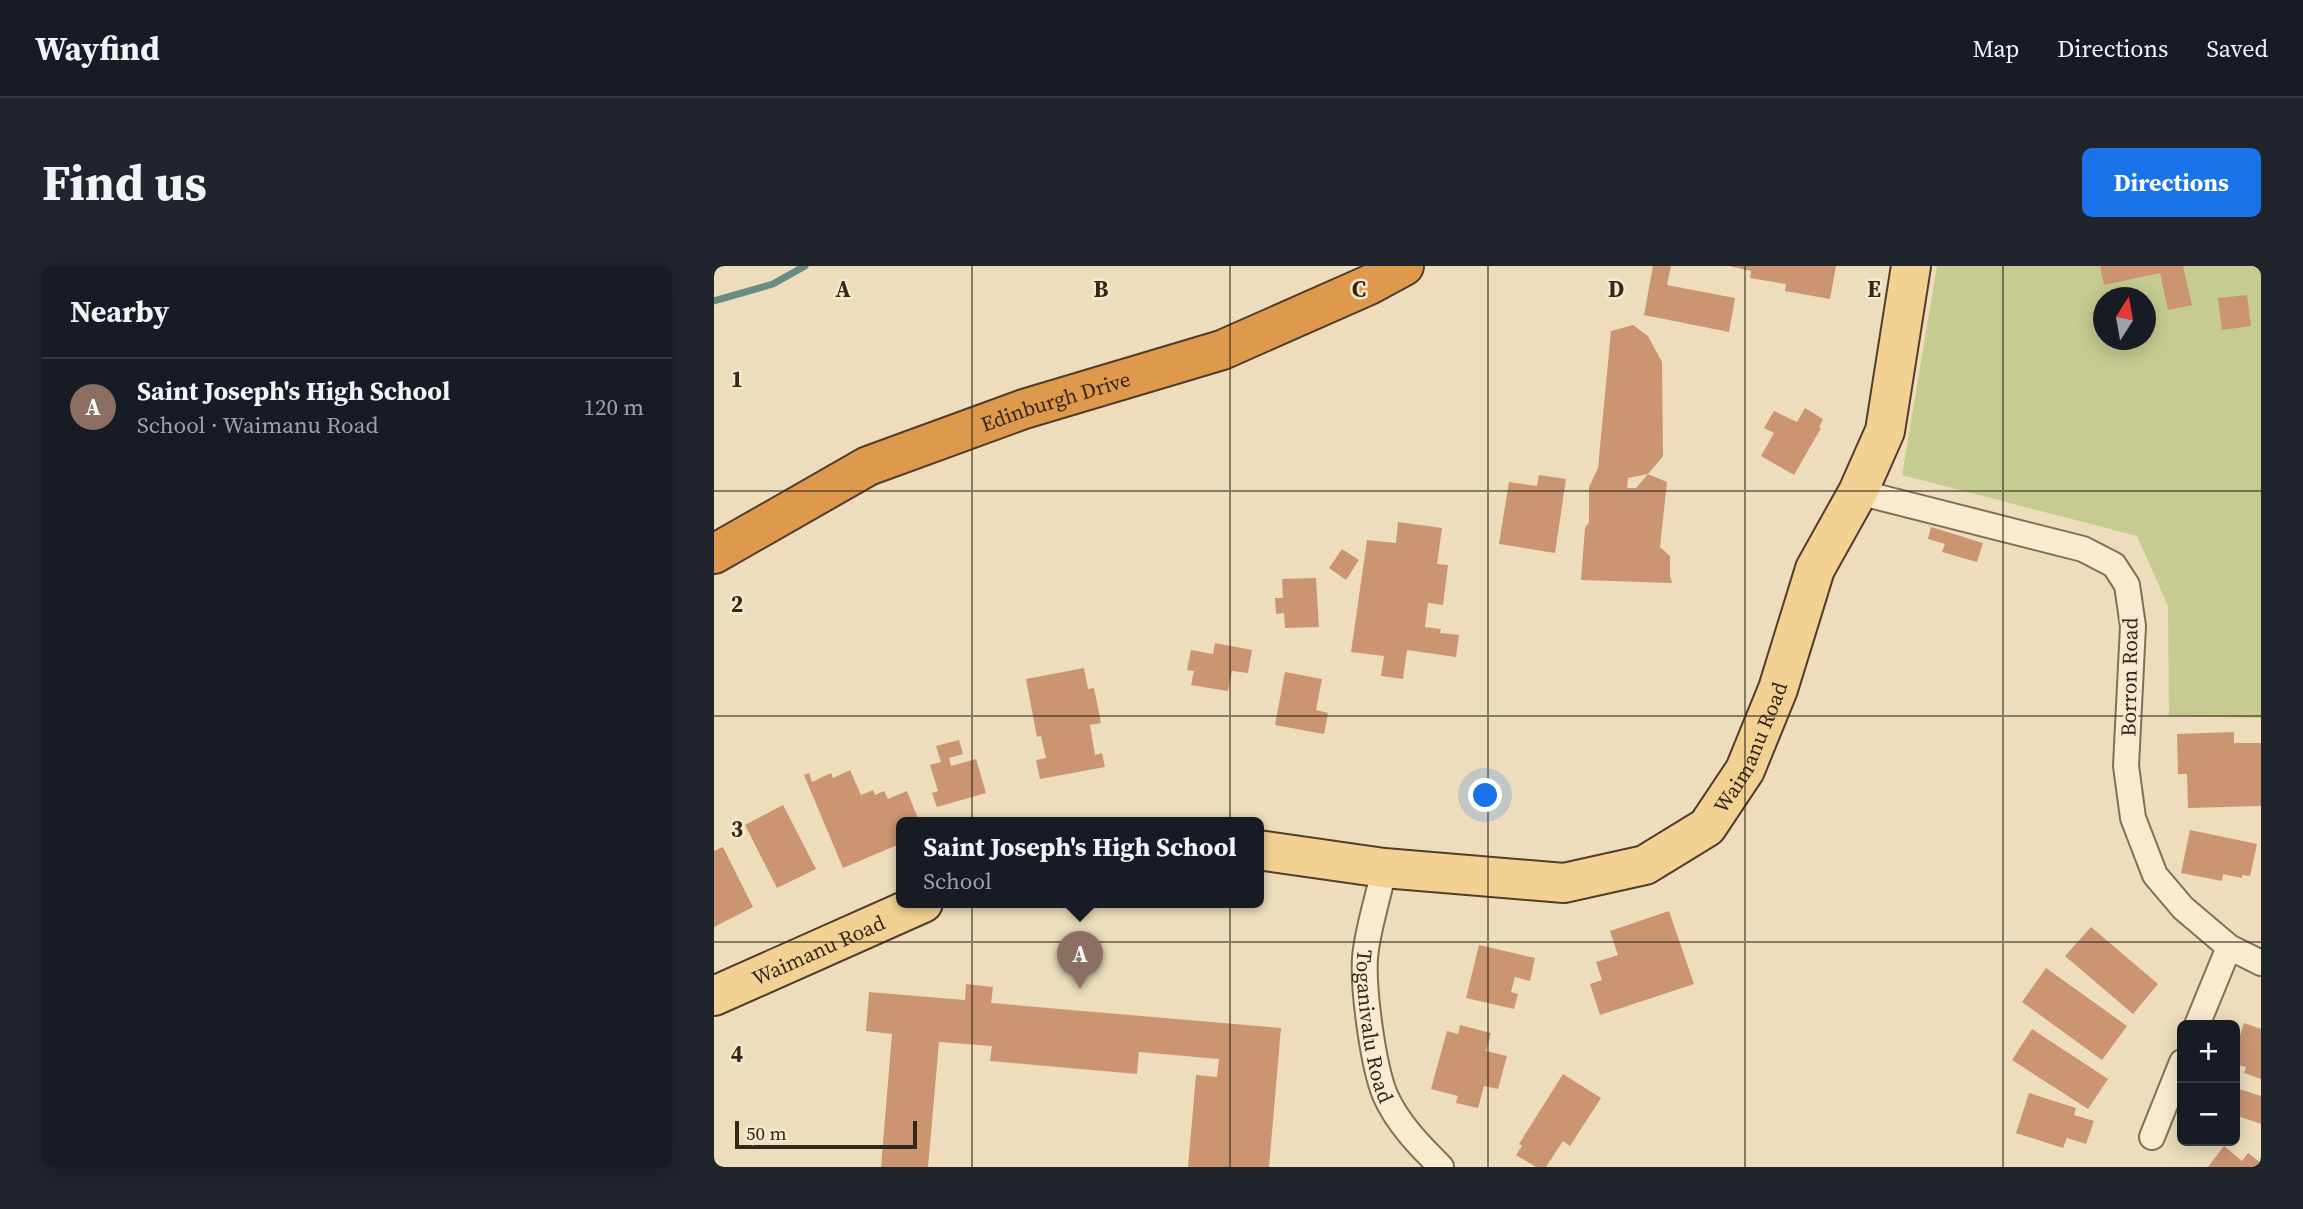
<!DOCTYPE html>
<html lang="en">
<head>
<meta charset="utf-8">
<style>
  body { margin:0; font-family:"Source Serif 4",serif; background:#20242c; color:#f1f3f6 }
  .controls { position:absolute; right:21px; bottom:21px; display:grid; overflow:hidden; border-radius:10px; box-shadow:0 4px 18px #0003 }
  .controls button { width:63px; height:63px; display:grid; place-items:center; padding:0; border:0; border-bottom:2px solid #363941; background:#171b24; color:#f1f3f6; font:35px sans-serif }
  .compass { position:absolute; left:1379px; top:21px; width:63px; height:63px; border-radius:50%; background:#171b24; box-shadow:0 4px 18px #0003; rotate:11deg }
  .scale { position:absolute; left:21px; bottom:18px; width:182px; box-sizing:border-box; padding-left:7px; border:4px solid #34261b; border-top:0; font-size:19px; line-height:24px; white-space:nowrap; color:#34261b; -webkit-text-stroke:5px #f5e8cc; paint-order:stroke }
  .you { position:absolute; left:772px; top:530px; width:24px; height:24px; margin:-18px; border:5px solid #fff; border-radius:50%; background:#1a73e8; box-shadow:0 0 0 10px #1a73e833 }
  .badge { display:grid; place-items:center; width:46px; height:46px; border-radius:50%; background:#1a73e8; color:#fff; font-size:23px; font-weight:700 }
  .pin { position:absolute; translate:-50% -58px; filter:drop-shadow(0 2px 4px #0008) }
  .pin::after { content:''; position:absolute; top:37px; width:24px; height:21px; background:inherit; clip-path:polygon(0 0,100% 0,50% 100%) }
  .popup { position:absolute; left:182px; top:551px; width:368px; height:91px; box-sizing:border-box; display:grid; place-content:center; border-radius:10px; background:#171b24; filter:drop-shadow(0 2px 5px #0005); font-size:23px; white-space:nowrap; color:#9ea1a6 }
  .popup b { font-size:26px; color:#f1f3f6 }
  .popup::after { content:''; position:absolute; left:50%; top:100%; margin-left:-14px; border:14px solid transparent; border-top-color:#171b24 }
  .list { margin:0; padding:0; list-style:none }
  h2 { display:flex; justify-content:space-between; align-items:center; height:91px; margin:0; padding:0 28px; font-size:30px }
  h2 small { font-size:23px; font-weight:400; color:#9ea1a6 }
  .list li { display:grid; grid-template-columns:46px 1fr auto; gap:21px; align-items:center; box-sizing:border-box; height:98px; padding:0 28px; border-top:2px solid #363941 }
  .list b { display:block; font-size:26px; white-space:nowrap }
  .list p { margin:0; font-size:23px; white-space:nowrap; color:#9ea1a6 }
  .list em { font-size:23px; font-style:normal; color:#9ea1a6 }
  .map { position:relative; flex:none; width:1547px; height:901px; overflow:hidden; border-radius:10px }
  header { display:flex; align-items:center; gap:42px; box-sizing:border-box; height:98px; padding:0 35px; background:#171b24; border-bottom:2px solid #363941 }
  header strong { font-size:33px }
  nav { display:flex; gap:38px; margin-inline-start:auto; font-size:24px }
  .intro { display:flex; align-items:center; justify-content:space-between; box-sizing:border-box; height:168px; padding:0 42px }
  h1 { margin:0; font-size:49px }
  .button { padding:18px 32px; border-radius:10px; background:#1a73e8; color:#fff; font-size:24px; font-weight:700 }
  main { display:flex; gap:42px; padding:0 42px }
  aside { flex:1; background:#171b24; border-radius:10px; box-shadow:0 4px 18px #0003 }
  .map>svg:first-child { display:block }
  .green { fill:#c6cb91; fill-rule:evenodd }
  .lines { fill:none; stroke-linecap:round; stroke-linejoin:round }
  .stream { stroke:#688c82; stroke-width:7 }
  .building { fill:#cc9572; fill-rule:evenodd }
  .street-casing { stroke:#856e56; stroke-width:28 }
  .primary-casing { stroke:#523c2b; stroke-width:42 }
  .highway-casing { stroke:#523c2b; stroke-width:42 }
  .street { stroke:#f9ebd0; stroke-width:24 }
  .primary { stroke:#f2d193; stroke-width:38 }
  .highway { stroke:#df994c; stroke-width:38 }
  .grid { fill:none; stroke:#34261b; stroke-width:2; stroke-opacity:0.55 }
  .labels { text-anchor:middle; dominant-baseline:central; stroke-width:5; stroke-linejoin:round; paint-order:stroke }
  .street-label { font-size:21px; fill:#34261b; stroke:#f5e8cc }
  .grid-label { font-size:23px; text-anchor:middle; font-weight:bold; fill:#34261b; stroke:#f5e8cc; stroke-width:5; stroke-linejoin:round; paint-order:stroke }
</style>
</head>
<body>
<header>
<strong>Wayfind</strong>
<nav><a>Map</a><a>Directions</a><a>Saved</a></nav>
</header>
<div class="intro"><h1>Find us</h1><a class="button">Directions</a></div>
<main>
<aside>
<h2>Nearby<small></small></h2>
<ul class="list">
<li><span class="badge" style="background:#8d6e63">A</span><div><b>Saint Joseph's High School</b><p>School · Waimanu Road</p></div><em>120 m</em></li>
</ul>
</aside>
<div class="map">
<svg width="1547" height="901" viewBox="0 0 1547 901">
  <rect width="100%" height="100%" fill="#edddbd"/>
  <path class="green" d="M1223,0H1547V452L1455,450L1454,340L1423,270L1188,209ZM1390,32H1432V74H1390Z"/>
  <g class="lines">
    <polyline class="stream" points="0,35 59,18 91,0"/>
  </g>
  <g class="building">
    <polygon points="939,0 957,0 953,19 1021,32 1015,66 930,49"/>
    <polygon points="1015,0 1122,0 1116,33 1071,25 1072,18 1036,12 1037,5"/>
    <polygon points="1386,0 1469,0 1478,39 1454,44 1446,7 1390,19"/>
    <polygon points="1533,29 1537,60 1508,64 1504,32"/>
    <path d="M919,59L934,70L948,96L949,190L934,208L953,216L946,281L956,290V310L958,317L867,314L871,262L875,256V221L884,202L897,65ZM934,208L922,222H913L914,212Z"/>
    <polygon points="1091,142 1109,153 1105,161 1107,162 1080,209 1047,190 1060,167 1050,162 1060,145 1083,156"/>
    <polygon points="825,209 852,213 841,287 785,278 795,216 823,220"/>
    <polygon points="684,256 728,262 723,298 734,299 729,339 714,337 711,361 727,363 726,367 745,369 742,391 693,384 689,413 667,410 670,390 637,386 653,274 682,277"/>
    <polygon points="1217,261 1269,277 1263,296 1228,286 1231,278 1214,273"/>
    <polygon points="628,283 645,294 632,314 615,302"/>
    <polygon points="602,312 605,361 571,362 570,347 562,348 561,332 569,332 568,313"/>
    <polygon points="501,377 538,384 534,407 518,405 514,425 477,419 480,405 473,404 477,384 499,388"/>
    <polygon points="370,402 374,423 380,422 387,457 376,459 381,489 388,487 391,501 326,513 322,494 332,492 327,470 323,471 312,413"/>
    <polygon points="571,406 608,413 602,444 614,447 610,468 561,459"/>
    <polygon points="1520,466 1520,477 1547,477 1547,540 1474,542 1473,508 1464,508 1463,468"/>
    <polygon points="245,474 249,488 235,492 237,500 262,493 272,527 223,541 218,527 224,525 216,499 227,496 222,480"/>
    <polygon points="136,504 147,529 159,524 161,529 170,525 174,533 193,525 205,555 188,557 188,577 129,602 90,509 95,507 98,516 117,507 119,512"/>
    <polygon points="69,539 102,603 63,622 31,559"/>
    <polygon points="1476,564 1543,578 1536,610 1528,609 1528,612 1509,608 1508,615 1467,607"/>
    <polygon points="9,581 39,641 0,661 0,585"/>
    <polygon points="955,645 980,718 886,749 876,718 888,714 882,696 904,689 896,665"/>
    <polygon points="1377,661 1444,718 1419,748 1351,690"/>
    <polygon points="765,679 821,692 816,715 801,711 797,726 804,728 800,743 752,732"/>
    <polygon points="1332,702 1413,760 1388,794 1308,736"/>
    <polygon points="252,718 279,721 277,737 567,762 555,901 474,901 482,809 503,811 505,793 425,786 423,808 276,795 278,780 225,776 214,901 167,901 178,768 152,765 155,726 251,734"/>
    <polygon points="1530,757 1547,763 1547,813 1530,807 1532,801 1521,798 1521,785"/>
    <polygon points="746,759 777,767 772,785 793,790 784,823 770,820 764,842 742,837 744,830 717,823 733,765 744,768"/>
    <polygon points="1318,763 1394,813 1374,843 1298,794"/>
    <polygon points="849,808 887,832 856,880 849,875 832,901 822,901 802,889 808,880 805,878"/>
    <polygon points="1522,822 1547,830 1547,858 1521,849"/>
    <polygon points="1315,827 1362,842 1360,849 1380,855 1372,878 1353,872 1349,882 1302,867"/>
    <polygon points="1510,880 1528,895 1534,887 1547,897 1547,901 1494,901"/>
  </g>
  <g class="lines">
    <defs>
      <g id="street">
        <polyline points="1144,226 1369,283 1400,299 1413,319 1419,360 1412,500 1419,552 1441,609 1469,642 1515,681 1547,697"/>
        <path id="s1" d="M670,602C665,630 653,664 651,692C649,724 659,799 671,829C684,858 706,880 727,901"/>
        <polyline points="1483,759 1515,681"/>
        <polyline points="1438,871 1468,796"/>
      </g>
      <g id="primary">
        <path id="s2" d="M544,584L670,602L850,617L931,599L993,561L1031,504L1064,423L1101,303L1144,226L1171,165L1197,0"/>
        <path id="s3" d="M0,730L209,637"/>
      </g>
      <g id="highway">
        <path id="s4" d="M0,288L154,200L310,143L508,84L655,19L690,0"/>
      </g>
    </defs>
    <use href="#street" class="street-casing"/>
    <use href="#primary" class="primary-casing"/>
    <use href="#highway" class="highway-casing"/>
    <use href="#street" class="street"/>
    <use href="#primary" class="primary"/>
    <use href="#highway" class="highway"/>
  </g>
  <path class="grid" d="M258,0V901M516,0V901M774,0V901M1031,0V901M1289,0V901M0,225H1547M0,450H1547M0,676H1547"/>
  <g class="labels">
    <g class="street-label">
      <text stroke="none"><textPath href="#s4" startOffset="376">Edinburgh Drive</textPath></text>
      <text transform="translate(1415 411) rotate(-89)">Borron Road</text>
      <text stroke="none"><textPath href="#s2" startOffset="555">Waimanu Road</textPath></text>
      <text stroke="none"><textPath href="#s3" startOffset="114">Waimanu Road</textPath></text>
      <text stroke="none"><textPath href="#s1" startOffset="161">Toganivalu Road</textPath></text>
    </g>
  </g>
  <g class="grid-label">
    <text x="129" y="31">A</text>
    <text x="387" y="31">B</text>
    <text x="645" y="31">C</text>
    <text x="902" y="31">D</text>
    <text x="1160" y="31">E</text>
    <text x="23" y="121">1</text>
    <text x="23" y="346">2</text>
    <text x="23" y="571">3</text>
    <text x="23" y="796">4</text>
  </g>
</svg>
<div class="controls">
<button>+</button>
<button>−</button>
</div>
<svg class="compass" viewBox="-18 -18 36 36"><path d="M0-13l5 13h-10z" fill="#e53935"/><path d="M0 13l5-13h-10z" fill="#9ea1a6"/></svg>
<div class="scale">50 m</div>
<div class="you"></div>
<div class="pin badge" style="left:366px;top:723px;background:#8d6e63">A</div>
<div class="popup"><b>Saint Joseph's High School</b>School</div>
</div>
</main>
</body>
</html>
